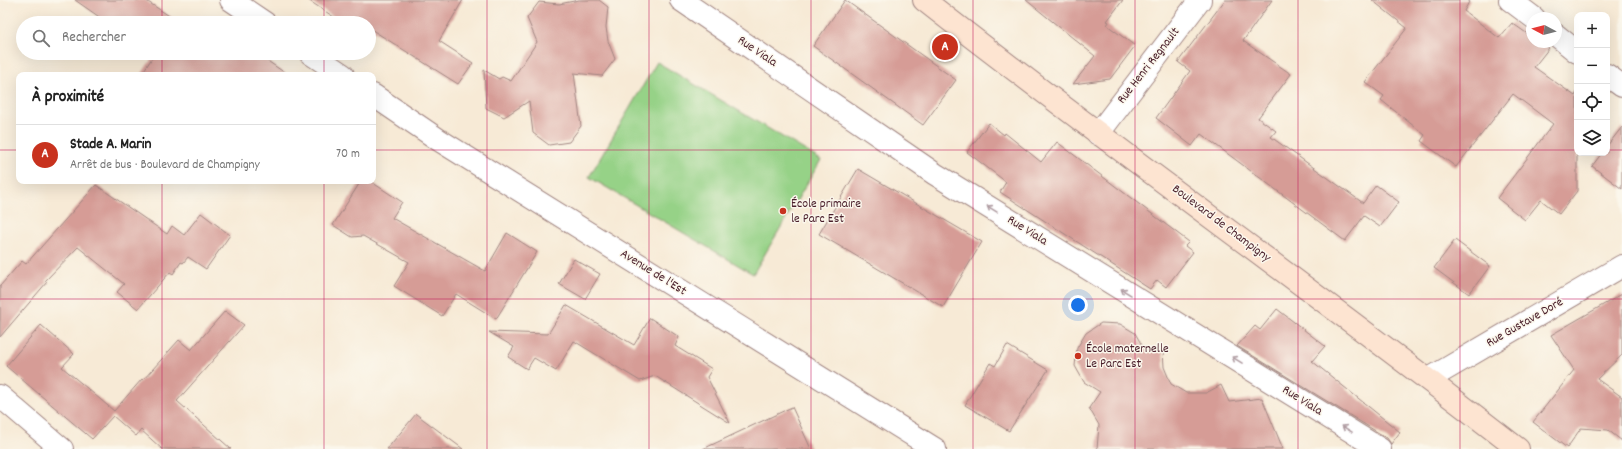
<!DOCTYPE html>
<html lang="fr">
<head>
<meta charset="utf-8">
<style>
  body { margin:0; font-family:Dekko,sans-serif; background:#f2f2f2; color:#222 }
  .controls { position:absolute; right:12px; top:12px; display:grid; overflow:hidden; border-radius:8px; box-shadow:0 4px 16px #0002 }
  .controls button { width:36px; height:36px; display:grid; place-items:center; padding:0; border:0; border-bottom:1px solid #e0e0e0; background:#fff; color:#222; font:20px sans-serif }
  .compass { position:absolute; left:1526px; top:12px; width:36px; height:36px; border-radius:50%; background:#fff; box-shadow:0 4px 16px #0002; rotate:277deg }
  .you { position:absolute; left:1078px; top:305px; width:14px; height:14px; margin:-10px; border:3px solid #fff; border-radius:50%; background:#1a73e8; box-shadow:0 0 0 6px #1a73e833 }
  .badge { display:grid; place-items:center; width:26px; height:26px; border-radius:50%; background:#c8321e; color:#fff; font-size:13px; font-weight:700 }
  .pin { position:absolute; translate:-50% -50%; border:2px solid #fff; box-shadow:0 1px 4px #0006 }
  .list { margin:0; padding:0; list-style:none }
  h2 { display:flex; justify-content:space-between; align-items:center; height:52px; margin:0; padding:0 16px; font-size:17px }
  h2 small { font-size:13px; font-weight:400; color:#767676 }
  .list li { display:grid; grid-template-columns:26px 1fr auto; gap:12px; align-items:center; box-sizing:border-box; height:60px; padding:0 16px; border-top:1px solid #e0e0e0 }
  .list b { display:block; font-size:15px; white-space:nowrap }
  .list p { margin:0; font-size:13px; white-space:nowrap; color:#767676 }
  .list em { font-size:13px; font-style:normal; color:#767676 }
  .icon { flex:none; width:22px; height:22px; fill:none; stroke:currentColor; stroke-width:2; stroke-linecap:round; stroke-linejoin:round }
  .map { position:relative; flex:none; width:1622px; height:449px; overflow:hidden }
  .search { position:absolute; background:#fff; box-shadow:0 4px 16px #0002; left:16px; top:16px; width:360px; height:44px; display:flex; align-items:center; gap:10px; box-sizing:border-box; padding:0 14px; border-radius:22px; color:#767676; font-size:15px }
  .panel { position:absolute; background:#fff; box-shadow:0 4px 16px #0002; left:16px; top:72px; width:360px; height:112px; border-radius:8px }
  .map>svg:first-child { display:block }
  .green { fill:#96d287; stroke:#707859 }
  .building { fill:#d69c96 }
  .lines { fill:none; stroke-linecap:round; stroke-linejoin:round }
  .minor-casing { stroke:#a08480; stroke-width:24 }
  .secondary-casing { stroke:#a08480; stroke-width:24 }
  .minor { stroke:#fff; stroke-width:22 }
  .secondary { stroke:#fde4d1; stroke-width:22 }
  .oneway { stroke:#ae9aa0 }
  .grid { fill:none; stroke:#c2185b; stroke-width:1; stroke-opacity:0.55 }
  .poi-dot { fill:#c8321e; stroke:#fbf7ec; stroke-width:1.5 }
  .labels { text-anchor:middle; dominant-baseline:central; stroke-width:3; stroke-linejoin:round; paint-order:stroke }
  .street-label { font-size:13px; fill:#4a1f2b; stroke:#fbf7ec }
  .poi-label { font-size:13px; fill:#4a1f2b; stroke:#fbf7ec; text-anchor:start }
</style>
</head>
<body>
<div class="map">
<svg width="1622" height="449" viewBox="0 0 1622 449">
  <rect width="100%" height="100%" fill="#fbf7ec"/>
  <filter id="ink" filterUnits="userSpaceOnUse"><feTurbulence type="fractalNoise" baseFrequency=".025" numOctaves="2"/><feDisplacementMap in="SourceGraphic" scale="8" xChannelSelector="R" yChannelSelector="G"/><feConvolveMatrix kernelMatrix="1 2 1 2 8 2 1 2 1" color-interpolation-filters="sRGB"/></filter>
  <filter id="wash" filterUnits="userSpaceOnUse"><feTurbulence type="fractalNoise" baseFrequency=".012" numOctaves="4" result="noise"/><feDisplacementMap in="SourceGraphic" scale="16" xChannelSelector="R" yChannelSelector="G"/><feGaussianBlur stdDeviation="0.9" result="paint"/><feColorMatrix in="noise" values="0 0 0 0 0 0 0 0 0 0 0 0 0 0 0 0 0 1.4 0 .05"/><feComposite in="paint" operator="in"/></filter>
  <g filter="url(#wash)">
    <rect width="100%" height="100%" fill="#f7ead6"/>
    <polygon class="green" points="657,62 821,160 753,274 589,177"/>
    <g id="blocks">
      <g class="building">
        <polygon points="75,0 145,0 180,23 108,23"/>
        <polygon points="308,0 463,0 439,41 473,63 458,84 369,28 369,23 343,23"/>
        <polygon points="579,0 599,0 608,7 606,27 608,41 615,59 602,76 574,73 581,126 569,142 549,145 533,133 529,101 504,117 486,108 484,70 499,79 502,77 511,81 537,42 527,18 539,2 559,4"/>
        <polygon points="845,0 956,80 923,125 813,46"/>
        <polygon points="1026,0 1123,0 1107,21 1109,22 1107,25 1135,46 1110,79 1073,84 1095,56"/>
        <polygon points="1225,0 1272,0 1243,41 1291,74 1258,118 1276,131 1271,137 1363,203 1376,185 1399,202 1380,227 1364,216 1345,241 1201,134 1192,146 1156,118 1190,71 1178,62"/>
        <polygon points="1372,0 1470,0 1464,11 1499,38 1512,23 1532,37 1532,42 1540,42 1549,48 1534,67 1575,96 1577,92 1577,191 1559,214 1541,200 1525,220 1497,198 1553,124 1513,94 1456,167 1421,141 1425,135 1381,100 1384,96 1365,82 1407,28"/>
        <polygon points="205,17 214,23 201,23"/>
        <polygon points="151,53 256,53 288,75 141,75 154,55"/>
        <polygon points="989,123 1004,135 1005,133 1041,162 1057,142 1189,242 1185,246 1193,252 1166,287 1157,280 1150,289 1000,192 1006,182 967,152"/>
        <polygon points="1622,127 1622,189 1592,166 1602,153 1607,153 1607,146"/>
        <polygon points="858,169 982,242 943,307 819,234"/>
        <polygon points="361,181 370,181 402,202 392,218 485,271 507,233 537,252 496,319 456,294 442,316 394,286 409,262 363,236 352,237 333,225"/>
        <polygon points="96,185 167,234 172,226 184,235 201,213 230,235 206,269 188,257 183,263 181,262 173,274 170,272 138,309 117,292 124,284 78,247 45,281 47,282 0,337 0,286 22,261 26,264"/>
        <polygon points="1455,240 1490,266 1469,294 1434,268"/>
        <polygon points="574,259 600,274 585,299 559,284"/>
        <polygon points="1622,294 1622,355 1597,379 1622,397 1622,441 1608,430 1581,428 1567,448 1533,422 1574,370 1551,335"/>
        <polygon points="566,305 634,345 650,318 679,337 675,346 712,369 707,377 730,423 655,376 640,381 574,341 556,371 534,358 527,369 508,357 514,347 489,332 548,334"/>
        <polygon points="1277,309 1325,346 1312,361 1400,432 1391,444 1387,438 1237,346 1255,326 1260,330"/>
        <polygon points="225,311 244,325 177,401 231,449 162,449 141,430 136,436 113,416 92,439 6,366 41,325 74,354 62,367 114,411 142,379 143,380 179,340 191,350"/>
        <polygon points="1101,323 1120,324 1135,333 1144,349 1163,351 1164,367 1171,384 1186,393 1206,393 1221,385 1229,402 1262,398 1283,449 1097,449 1099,425 1089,408 1100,392 1084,382 1075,366 1077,348 1086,333"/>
        <polygon points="1007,345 1048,370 1009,431 965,405 990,363 995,366"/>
        <polygon points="792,407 811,449 703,449"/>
        <polygon points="416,414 463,449 387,449"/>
      </g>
    </g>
  </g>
  <g filter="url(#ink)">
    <use href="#blocks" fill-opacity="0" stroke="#a08480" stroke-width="1"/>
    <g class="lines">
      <defs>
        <g id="minor">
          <polyline points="231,0 265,23"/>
          <polyline points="681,0 935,174 1380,449"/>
          <polyline points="1510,0 1534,18"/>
          <polyline points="1556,35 1577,52"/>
          <polyline points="310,53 343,75"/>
          <polyline points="1607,75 1622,86"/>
          <polyline points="373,95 439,140 935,449"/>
          <polyline points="1098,134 1200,0"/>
          <polyline points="1429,379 1622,266"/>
          <polyline points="0,396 62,449"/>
        </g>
        <path id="secondary" d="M924,0C1119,153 1322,296 1518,449"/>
      </defs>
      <use href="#minor" class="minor-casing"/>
      <use href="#secondary" class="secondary-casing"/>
      <use href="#minor" class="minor"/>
      <use href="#secondary" class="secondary"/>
    </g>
    <defs><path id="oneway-shaft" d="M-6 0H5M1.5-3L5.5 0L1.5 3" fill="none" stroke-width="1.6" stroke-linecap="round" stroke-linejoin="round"/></defs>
    <g class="oneway">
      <use href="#oneway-shaft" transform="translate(992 209) rotate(-148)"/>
      <use href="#oneway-shaft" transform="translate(1126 292) rotate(-148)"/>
      <use href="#oneway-shaft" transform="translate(1237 360) rotate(-148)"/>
      <use href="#oneway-shaft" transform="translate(1347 429) rotate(-148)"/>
    </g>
  </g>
  <path class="grid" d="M162,0V23M324,0V23M487,0V449M649,0V449M811,0V449M973,0V449M1135,0V449M1298,0V449M1460,0V449M162,53V75M324,53V75M0,150H19M373,150H1577M1607,150H1622M162,181V449M324,181V449M0,299H1622"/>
  <g class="poi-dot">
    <circle cx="783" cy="211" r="4"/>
    <circle cx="1078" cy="356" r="4"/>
  </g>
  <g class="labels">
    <g class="street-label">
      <text transform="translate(757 52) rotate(34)">Rue Viala</text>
      <text transform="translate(1149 66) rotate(-52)">Rue Henri Regnault</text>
      <text transform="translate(1221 224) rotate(37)">Boulevard de Champigny</text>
      <text transform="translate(1027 231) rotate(32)">Rue Viala</text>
      <text transform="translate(653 273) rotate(32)">Avenue de l'Est</text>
      <text transform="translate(1525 323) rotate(-30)">Rue Gustave Doré</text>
      <text transform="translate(1302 401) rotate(32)">Rue Viala</text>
    </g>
    <g class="poi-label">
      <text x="791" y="204">École primaire<tspan x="791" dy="15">le Parc Est</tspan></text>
      <text x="1086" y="349">École maternelle<tspan x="1086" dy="15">Le Parc Est</tspan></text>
    </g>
  </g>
</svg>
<div class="controls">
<button>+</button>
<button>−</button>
<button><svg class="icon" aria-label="locate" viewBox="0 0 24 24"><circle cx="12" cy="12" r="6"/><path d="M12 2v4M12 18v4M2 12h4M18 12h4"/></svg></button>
<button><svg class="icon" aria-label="layers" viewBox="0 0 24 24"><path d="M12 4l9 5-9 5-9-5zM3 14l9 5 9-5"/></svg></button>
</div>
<svg class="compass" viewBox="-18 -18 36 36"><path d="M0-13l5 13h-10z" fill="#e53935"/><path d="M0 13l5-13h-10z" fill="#767676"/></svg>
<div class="you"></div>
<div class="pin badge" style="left:945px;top:47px">A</div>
<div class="search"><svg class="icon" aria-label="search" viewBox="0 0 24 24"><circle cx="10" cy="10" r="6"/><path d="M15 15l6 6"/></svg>Rechercher</div>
<section class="panel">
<h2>À proximité<small></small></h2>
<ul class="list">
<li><span class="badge">A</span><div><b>Stade A. Marin</b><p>Arrêt de bus · Boulevard de Champigny</p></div><em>70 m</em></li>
</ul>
</section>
</div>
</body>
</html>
